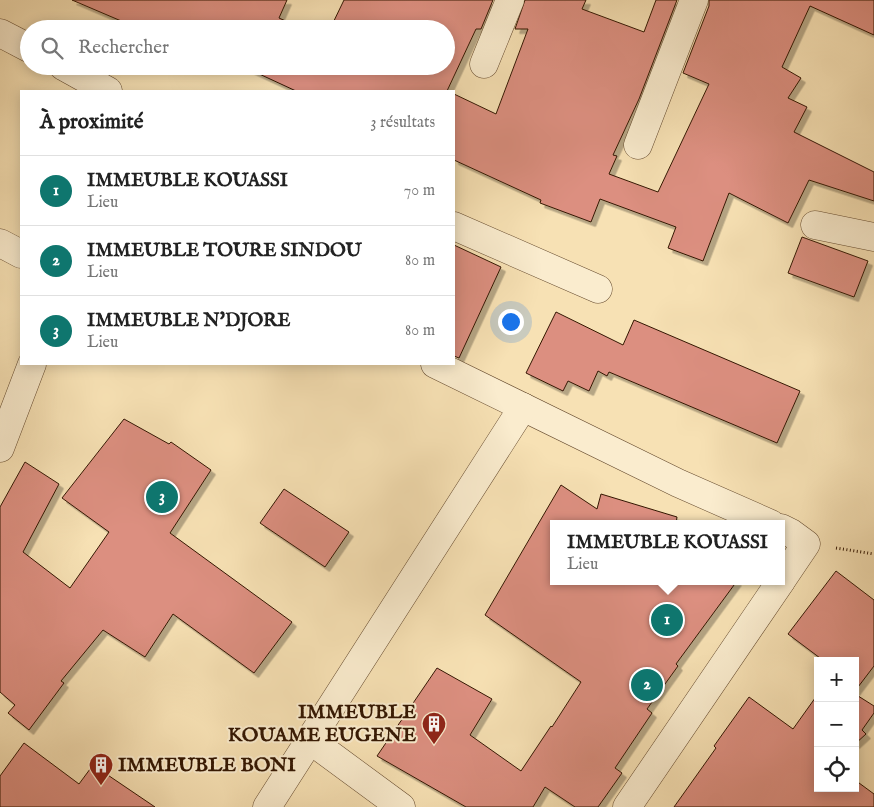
<!DOCTYPE html>
<html lang="fr">
<head>
<meta charset="utf-8">
<style>
  body { margin:0; font-family:"IM FELL English",serif; background:#f6f6f6; color:#222 }
  .controls { position:absolute; right:15px; bottom:15px; display:grid; overflow:hidden; border-radius:0px; box-shadow:0 2px 12px #0003 }
  .controls button { width:45px; height:45px; display:grid; place-items:center; padding:0; border:0; border-bottom:1px solid #e0e0e0; background:#fff; color:#222; font:25px sans-serif }
  .you { position:absolute; left:510px; top:321px; width:18px; height:18px; margin:-12px; border:4px solid #fff; border-radius:50%; background:#1a73e8; box-shadow:0 0 0 8px #1a73e833 }
  .badge { display:grid; place-items:center; width:32px; height:32px; border-radius:50%; background:#0f766e; color:#fff; font-size:16px; font-weight:700 }
  .pin { position:absolute; translate:-50% -50%; border:2px solid #fff; box-shadow:0 1px 5px #0006 }
  .popup { position:absolute; left:550px; top:520px; width:235px; height:65px; box-sizing:border-box; display:grid; place-content:center; border-radius:0px; background:#fff; filter:drop-shadow(0 1px 4px #0005); font-size:16px; white-space:nowrap; color:#767676 }
  .popup b { font-size:19px; color:#222 }
  .popup::after { content:''; position:absolute; left:50%; top:100%; margin-left:-10px; border:10px solid transparent; border-top-color:#fff }
  .list { margin:0; padding:0; list-style:none }
  h2 { display:flex; justify-content:space-between; align-items:center; height:65px; margin:0; padding:0 20px; font-size:21px }
  h2 small { font-size:16px; font-weight:400; color:#767676 }
  .list li { display:grid; grid-template-columns:32px 1fr auto; gap:15px; align-items:center; box-sizing:border-box; height:70px; padding:0 20px; border-top:1px solid #e0e0e0 }
  .list b { display:block; font-size:19px; white-space:nowrap }
  .list p { margin:0; font-size:16px; white-space:nowrap; color:#767676 }
  .list em { font-size:16px; font-style:normal; color:#767676 }
  .icon { flex:none; width:28px; height:28px; fill:none; stroke:currentColor; stroke-width:2; stroke-linecap:round; stroke-linejoin:round }
  .map { position:relative; flex:none; width:874px; height:807px; overflow:hidden }
  .search { position:absolute; background:#fff; box-shadow:0 2px 12px #0003; left:20px; top:20px; width:435px; height:55px; display:flex; align-items:center; gap:12px; box-sizing:border-box; padding:0 18px; border-radius:28px; color:#767676; font-size:19px }
  .panel { position:absolute; background:#fff; box-shadow:0 2px 12px #0003; left:20px; top:90px; width:435px; height:275px; border-radius:0px }
  .map>svg:first-child { display:block }
  .building { fill:#dc8f80; stroke:#341702; filter:url(#shadow) }
  .lines { fill:none; stroke-linecap:round; stroke-linejoin:round }
  .minor-casing { stroke:#654a2e; stroke-width:29 }
  .path { stroke:#341702; stroke-width:3; stroke-dasharray:1 2.5; stroke-linecap:butt }
  .minor { stroke:#faecce; stroke-width:28 }
  .labels { text-anchor:middle; dominant-baseline:central; stroke-width:4; stroke-linejoin:round; paint-order:stroke }
  .poi-label { font-size:20px; font-weight:bold; fill:#341702; stroke:#faecce; text-anchor:end }
</style>
</head>
<body>
<div class="map">
<svg width="874" height="807" viewBox="0 0 874 807">
  <defs>
    <filter id="shadow"><feDropShadow dx="4.5" dy="4.5" stdDeviation="0" flood-color="#0004"/></filter>
  </defs>
  <rect width="100%" height="100%" fill="#f7e1b4"/>
  <filter id="stains"><feTurbulence type="fractalNoise" baseFrequency=".004" numOctaves="4"/><feColorMatrix values="0 0 0 0 .2 0 0 0 0 .09 0 0 0 0 .02 0 0 0 .5 -.17"/></filter>
  <radialGradient id="worn" r=".72"><stop offset=".6" stop-color="#630" stop-opacity="0"/><stop offset="1" stop-color="#630" stop-opacity=".3"/></radialGradient>
  <g class="building">
    <polygon points="72,0 287,0 279,18 303,29 140,29"/>
    <polygon points="344,0 493,0 481,29 476,29 447,91 296,91 242,66 446,66 446,29 330,29"/>
    <polygon points="525,0 586,0 582,9 644,32 656,0 677,0 639,99 613,155 617,156 609,174 658,192 709,84 683,73 709,6 709,0 874,0 874,35 810,6 782,67 801,78 788,98 807,107 794,132 874,172 874,201 809,180 788,223 729,193 703,261 668,248 676,227 600,199 591,222 540,203 541,200 454,160 454,94 496,114 528,29 515,29"/>
    <polygon points="802,237 868,261 854,297 788,273"/>
    <polygon points="454,245 501,267 459,358 454,356"/>
    <polygon points="556,312 623,345 634,320 800,391 777,443 609,372 607,376 598,371 589,391 568,381 563,391 526,373"/>
    <polygon points="124,419 169,444 171,442 211,470 170,533 292,622 254,673 173,614 145,657 103,630 61,681 64,683 29,730 8,713 15,705 0,692 0,507 25,462 59,484 23,552 70,588 109,532 62,498"/>
    <polygon points="561,485 597,509 601,494 677,517 676,524 553,524 553,581 737,581 676,664 678,666 647,709 652,713 615,768 622,773 598,807 575,807 545,787 533,807 466,807 377,756 437,668 492,699 470,735 521,771 551,726 552,727 581,682 485,615"/>
    <polygon points="284,489 349,532 325,567 260,523"/>
    <polygon points="836,571 874,600 874,666 855,691 855,661 824,661 788,634"/>
    <polygon points="818,694 818,788 855,788 855,780 874,794 874,807 674,807 716,748 714,746 749,697 793,729"/>
    <polygon points="855,694 874,706 874,713 862,730 866,734 855,744"/>
    <polygon points="24,743 79,784 93,765 155,807 0,807 0,776"/>
  </g>
  <g class="lines">
    <defs>
      <g id="minor">
        <polyline points="0,33 29,48"/>
        <polyline points="484,64 510,0"/>
        <polyline points="63,66 108,91"/>
        <polyline points="638,145 694,0"/>
        <polyline points="815,225 874,237"/>
        <polyline points="454,226 598,289"/>
        <polyline points="0,243 21,254"/>
        <polyline points="435,364 678,483 771,524"/>
        <polyline points="0,448 32,364"/>
        <polyline points="781,528 791,533 806,544 781,581"/>
        <polyline points="310,740 401,807"/>
        <polyline points="267,807 523,407"/>
        <polyline points="627,807 781,581"/>
      </g>
    </defs>
    <use href="#minor" class="minor-casing"/>
    <polyline class="path" points="836,548 874,554"/>
    <use href="#minor" class="minor"/>
  </g>
  <defs>
    <symbol id="building-pin" viewBox="-11 -11 22 30"><path d="M0 17L-7.5 6A9.5 9.5 0 1 1 7.5 6Z" fill="#8f2418" stroke="#faecce"/><path d="M-4-6H4V6H1V3H-1V6H-4ZM-2.5-4.3h1.7v1.8h-1.7ZM.8-4.3h1.7v1.8H.8ZM-2.5-1h1.7V.8h-1.7ZM.8-1h1.7V.8H.8Z" fill="#fff"/></symbol>
  </defs>
  <g fill-rule="evenodd">
    <use href="#building-pin" x="420" y="710" width="28" height="38"/>
    <use href="#building-pin" x="87" y="751" width="28" height="38"/>
  </g>
  <g class="labels">
    <g class="poi-label">
      <text x="416" y="712">IMMEUBLE<tspan x="416" dy="23">KOUAME EUGENE</tspan></text>
      <text x="118" y="765" text-anchor="start">IMMEUBLE BONI</text>
    </g>
  </g>
  <rect width="100%" height="100%" filter="url(#stains)"/>
  <rect width="100%" height="100%" fill="url(#worn)"/>
</svg>
<div class="controls">
<button>+</button>
<button>−</button>
<button><svg class="icon" aria-label="locate" viewBox="0 0 24 24"><circle cx="12" cy="12" r="6"/><path d="M12 2v4M12 18v4M2 12h4M18 12h4"/></svg></button>
</div>
<div class="you"></div>
<div class="pin badge" style="left:667px;top:620px">1</div>
<div class="popup"><b>IMMEUBLE KOUASSI</b>Lieu</div>
<div class="pin badge" style="left:647px;top:685px">2</div>
<div class="pin badge" style="left:162px;top:497px">3</div>
<div class="search"><svg class="icon" aria-label="search" viewBox="0 0 24 24"><circle cx="10" cy="10" r="6"/><path d="M15 15l6 6"/></svg>Rechercher</div>
<section class="panel">
<h2>À proximité<small>3 résultats</small></h2>
<ul class="list">
<li><span class="badge">1</span><div><b>IMMEUBLE KOUASSI</b><p>Lieu</p></div><em>70 m</em></li>
<li><span class="badge">2</span><div><b>IMMEUBLE TOURE SINDOU</b><p>Lieu</p></div><em>80 m</em></li>
<li><span class="badge">3</span><div><b>IMMEUBLE N'DJORE</b><p>Lieu</p></div><em>80 m</em></li>
</ul>
</section>
</div>
</body>
</html>
